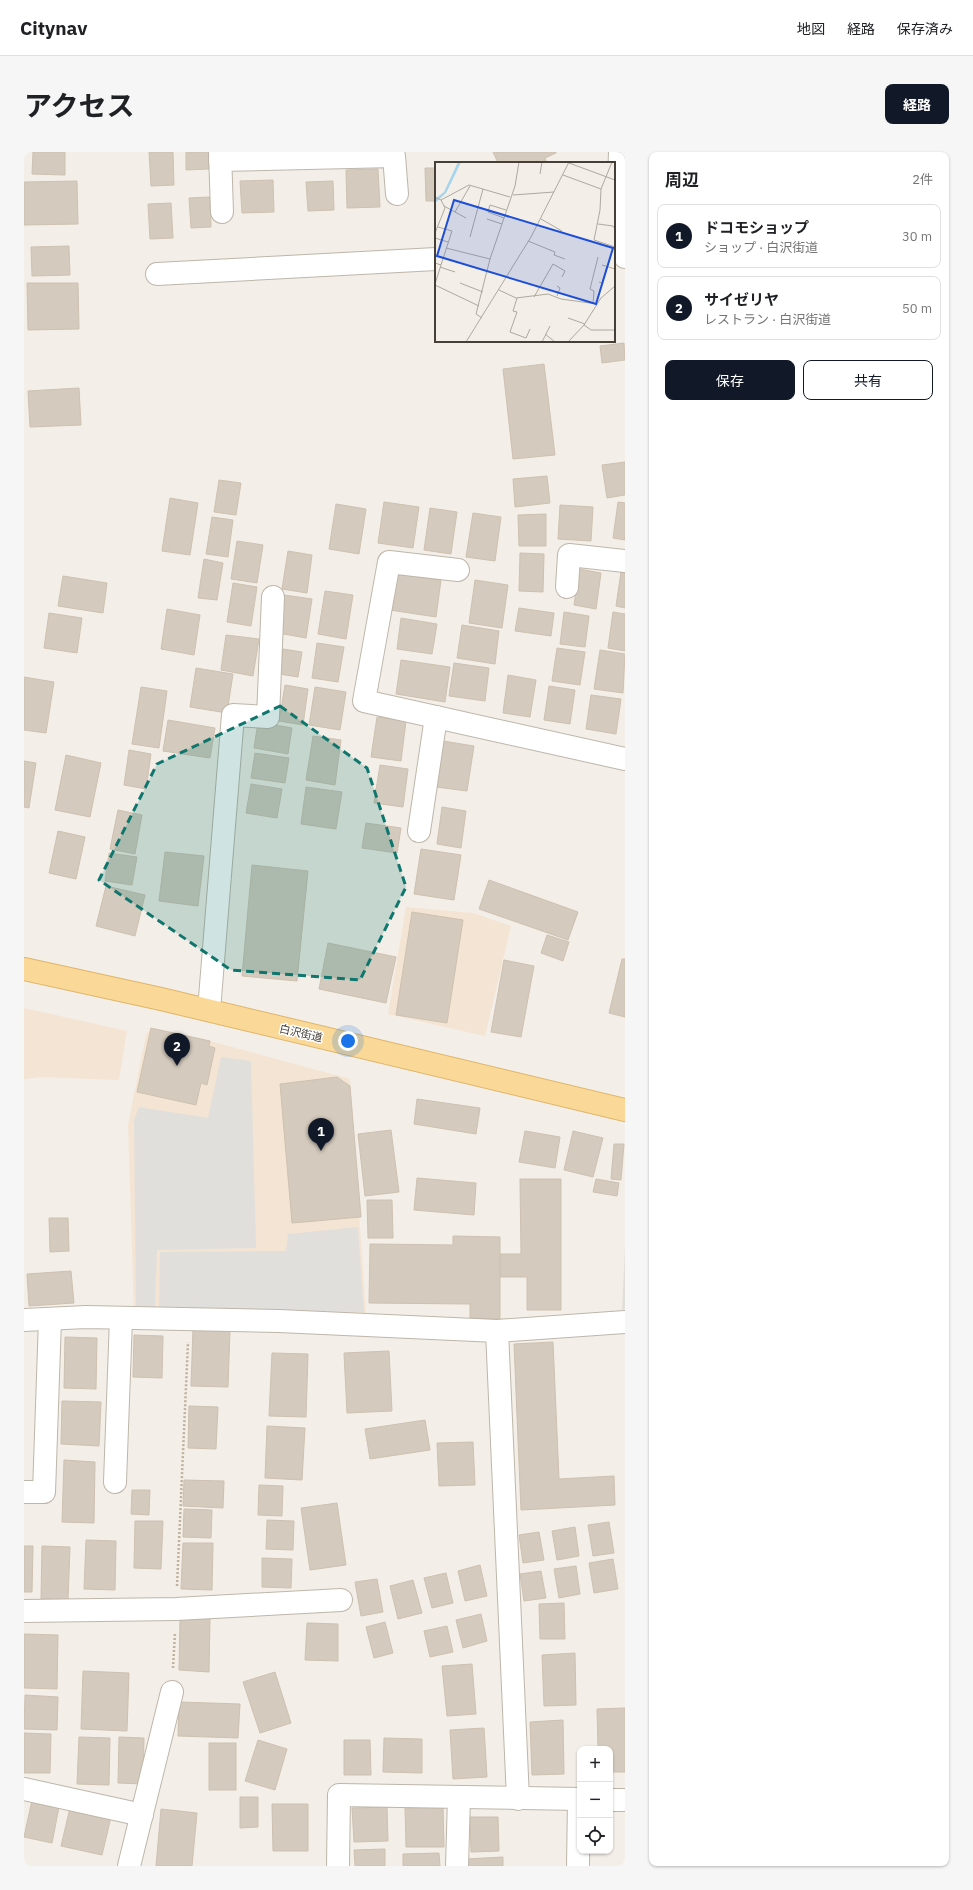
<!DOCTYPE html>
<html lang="ja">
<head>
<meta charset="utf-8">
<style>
  body { margin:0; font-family:"IBM Plex Sans","Noto Sans JP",sans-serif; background:#f6f6f6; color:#202124 }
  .controls { position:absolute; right:12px; bottom:12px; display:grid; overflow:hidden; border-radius:8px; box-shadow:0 1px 3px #0004 }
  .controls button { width:36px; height:36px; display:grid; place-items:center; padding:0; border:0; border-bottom:1px solid #e0e0e0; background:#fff; color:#202124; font:20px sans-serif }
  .you { position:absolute; left:324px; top:889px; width:14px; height:14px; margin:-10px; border:3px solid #fff; border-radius:50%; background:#1a73e8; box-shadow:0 0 0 6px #1a73e833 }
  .badge { display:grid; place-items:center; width:26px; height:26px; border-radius:50%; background:#111827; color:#fff; font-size:13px; font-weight:700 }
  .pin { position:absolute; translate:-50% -33px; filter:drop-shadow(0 1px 2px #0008) }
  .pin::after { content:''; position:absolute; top:21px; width:14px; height:12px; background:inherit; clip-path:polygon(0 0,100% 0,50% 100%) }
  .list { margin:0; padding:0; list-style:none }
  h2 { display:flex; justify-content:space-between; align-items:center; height:52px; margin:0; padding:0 16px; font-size:17px }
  h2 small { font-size:13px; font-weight:400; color:#757577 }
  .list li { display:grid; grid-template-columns:26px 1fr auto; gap:12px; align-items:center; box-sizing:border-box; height:64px; margin:0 8px 8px; padding:0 8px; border:1px solid #e0e0e0; border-radius:8px }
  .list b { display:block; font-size:15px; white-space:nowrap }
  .list p { margin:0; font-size:13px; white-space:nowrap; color:#757577 }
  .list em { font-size:13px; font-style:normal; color:#757577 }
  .actions { display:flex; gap:8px; padding:12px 16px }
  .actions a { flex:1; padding:9px 0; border:1px solid #111827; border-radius:8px; text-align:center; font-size:14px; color:#111827 }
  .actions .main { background:#111827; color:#fff }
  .icon { flex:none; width:22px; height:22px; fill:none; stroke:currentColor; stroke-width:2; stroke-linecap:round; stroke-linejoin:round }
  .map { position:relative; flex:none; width:601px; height:1714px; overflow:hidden; border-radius:8px }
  header { display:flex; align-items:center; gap:24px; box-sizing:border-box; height:56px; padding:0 20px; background:#fff; border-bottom:1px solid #e0e0e0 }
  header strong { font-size:19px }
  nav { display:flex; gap:22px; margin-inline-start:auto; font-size:14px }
  .intro { display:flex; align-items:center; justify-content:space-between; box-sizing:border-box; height:96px; padding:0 24px }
  h1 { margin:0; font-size:28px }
  .button { padding:10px 18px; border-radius:8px; background:#111827; color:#fff; font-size:14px; font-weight:700 }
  main { display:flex; gap:24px; padding:0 24px }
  aside { flex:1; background:#fff; border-radius:8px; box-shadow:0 1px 3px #0004 }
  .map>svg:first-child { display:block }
  .commercial { fill:#f4e4d3 }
  .parking { fill:#e1dfdc }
  .building { fill:#d4cabd; stroke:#cec1b0 }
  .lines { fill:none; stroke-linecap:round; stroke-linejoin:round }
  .minor-casing { stroke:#beb6aa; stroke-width:24 }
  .major-casing { stroke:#dfb568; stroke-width:24 }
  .path { stroke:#bfb19b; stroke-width:2.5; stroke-dasharray:2 2; stroke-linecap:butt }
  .minor { stroke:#fff; stroke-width:22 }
  .major { stroke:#fad998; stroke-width:22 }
  .marked { fill:#0f766e; fill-opacity:0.2; stroke:#0f766e; stroke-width:3; stroke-dasharray:8 5; stroke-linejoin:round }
  .labels { text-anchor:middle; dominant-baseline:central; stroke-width:3; stroke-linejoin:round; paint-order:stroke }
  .street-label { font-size:11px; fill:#453f36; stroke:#fff }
  .inset-road { fill:none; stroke:#ada8a0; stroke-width:1 }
  .view { fill:#1d4ed8; fill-opacity:0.15; stroke:#1d4ed8; stroke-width:2 }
  .inset-edge { fill:none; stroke:#453f36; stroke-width:2 }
</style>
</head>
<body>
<header>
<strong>Citynav</strong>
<nav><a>地図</a><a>経路</a><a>保存済み</a></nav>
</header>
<div class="intro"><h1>アクセス</h1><a class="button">経路</a></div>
<main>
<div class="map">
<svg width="601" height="1714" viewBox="0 0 601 1714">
  <rect width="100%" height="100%" fill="#f3eee7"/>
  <g class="commercial">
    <polygon points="382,755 449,761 487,774 461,884 364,862"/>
    <polygon points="0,856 103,879 95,928 17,925 0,927"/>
    <polygon points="127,876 186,889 326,927 342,1163 110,1158 104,973 122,883"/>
  </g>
  <g class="parking">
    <polygon points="197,905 227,909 232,1096 133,1098 131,1155 112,1155 110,968 115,955 184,966"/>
    <polygon points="334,1075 340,1160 135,1156 136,1100 262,1099 264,1082"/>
    <polygon points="601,1095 601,1157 598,1158"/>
  </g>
  <g class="building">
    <polygon points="9,0 41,0 41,23 8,22"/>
    <polygon points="125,0 149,0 150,33 127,34"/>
    <polygon points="162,0 185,0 185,17 162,18"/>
    <polygon points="469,0 532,0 532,1 521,6 523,11 474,11"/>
    <polygon points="401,16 412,16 412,49 402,49"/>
    <polygon points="354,17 356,55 323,56 322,18"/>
    <polygon points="249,28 250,60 218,61 216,29"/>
    <polygon points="53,29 54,72 0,73 0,30"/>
    <polygon points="309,29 310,58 284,59 282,30"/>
    <polygon points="186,45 187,75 167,76 165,46"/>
    <polygon points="147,51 149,86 126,87 124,52"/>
    <polygon points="45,94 46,123 8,124 7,95"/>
    <polygon points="3,131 54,131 55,177 4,178"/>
    <polygon points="600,191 601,208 578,211 576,194"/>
    <polygon points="520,212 531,303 489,307 479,217"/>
    <polygon points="55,236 57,273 6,275 4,239"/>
    <polygon points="601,310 601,343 583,346 578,313"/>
    <polygon points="523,324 526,351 491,355 489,327"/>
    <polygon points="195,328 217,331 212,363 190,360"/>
    <polygon points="146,346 174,351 166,403 138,399"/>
    <polygon points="360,350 395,355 389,396 354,391"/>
    <polygon points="594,350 601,351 601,388 589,386"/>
    <polygon points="312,352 342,357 335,402 305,397"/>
    <polygon points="536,353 569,355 567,389 534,387"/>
    <polygon points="406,356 433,360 427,402 400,398"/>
    <polygon points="449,361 477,365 471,409 442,405"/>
    <polygon points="522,362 522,394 495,394 494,363"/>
    <polygon points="188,365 209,368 204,405 182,402"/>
    <polygon points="213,389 239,393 233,431 207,427"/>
    <polygon points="264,399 288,403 283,441 258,437"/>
    <polygon points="496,401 520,402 519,440 495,439"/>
    <polygon points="180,407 199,411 193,448 174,446"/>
    <polygon points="555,417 577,421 572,457 550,453"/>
    <polygon points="597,420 601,421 601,456 592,454"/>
    <polygon points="372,421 417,428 412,465 366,458"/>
    <polygon points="39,424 83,431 79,461 34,454"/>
    <polygon points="451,428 484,433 478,476 445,471"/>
    <polygon points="209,431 233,435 227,474 203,470"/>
    <polygon points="301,439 329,443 322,487 294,482"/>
    <polygon points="260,443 288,447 282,486 254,481"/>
    <polygon points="495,456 530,461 527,484 491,479"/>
    <polygon points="143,457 176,463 170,503 137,497"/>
    <polygon points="540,460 565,464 561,495 536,492"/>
    <polygon points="589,460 601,462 601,499 584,496"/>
    <polygon points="25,461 58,466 53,501 20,496"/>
    <polygon points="377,466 413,472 408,502 373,497"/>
    <polygon points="438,473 475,479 471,512 433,506"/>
    <polygon points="202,483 235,487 229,524 197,518"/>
    <polygon points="293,491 320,495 314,530 288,526"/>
    <polygon points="533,496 561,500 556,533 528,529"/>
    <polygon points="259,497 278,500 274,525 255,522"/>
    <polygon points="576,498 601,502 599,541 570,537"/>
    <polygon points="377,508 426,515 421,550 372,542"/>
    <polygon points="430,511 465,516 461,549 425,544"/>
    <polygon points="172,516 209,522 203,561 166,555"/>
    <polygon points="484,523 512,528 506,565 479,561"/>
    <polygon points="0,525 30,530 22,581 0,578"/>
    <polygon points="261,533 284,537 279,573 255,569"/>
    <polygon points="525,534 551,538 546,572 520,568"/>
    <polygon points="117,535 143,539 135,596 108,592"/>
    <polygon points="291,535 322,540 316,578 285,573"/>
    <polygon points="567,543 597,547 592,582 562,577"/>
    <polygon points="353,565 382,569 377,609 347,605"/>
    <polygon points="144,568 191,576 186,606 139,599"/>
    <polygon points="234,570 268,576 264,602 230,596"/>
    <polygon points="289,584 317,588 311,633 282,628"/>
    <polygon points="419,589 450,594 443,639 412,635"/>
    <polygon points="105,598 127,602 122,637 100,633"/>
    <polygon points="231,601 265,606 261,631 227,626"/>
    <polygon points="42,603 77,611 66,665 31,658"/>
    <polygon points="0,609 12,611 5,656 0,655"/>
    <polygon points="356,613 384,617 379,655 350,651"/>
    <polygon points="227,632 258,637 253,666 222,661"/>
    <polygon points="282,635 318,640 312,677 277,672"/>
    <polygon points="418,655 442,659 437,696 413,692"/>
    <polygon points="94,658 118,663 111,702 86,697"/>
    <polygon points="342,671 377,676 373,701 338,696"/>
    <polygon points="34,679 61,685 52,727 25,721"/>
    <polygon points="397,697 437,703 430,748 390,742"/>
    <polygon points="141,700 180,704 174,754 135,749"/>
    <polygon points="85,701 113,705 108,733 81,729"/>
    <polygon points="228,713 284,719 273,829 218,824"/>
    <polygon points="465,728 554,760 544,788 455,757"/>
    <polygon points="82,734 121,743 111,784 72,774"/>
    <polygon points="388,760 439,768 423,871 372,863"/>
    <polygon points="523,783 545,790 539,809 517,801"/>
    <polygon points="304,791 372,805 362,851 295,837"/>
    <polygon points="598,807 601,807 601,865 585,861"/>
    <polygon points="480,808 510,814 497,885 467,880"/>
    <polygon points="127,876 186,889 185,894 191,896 183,933 177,931 172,953 113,940"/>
    <polygon points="313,925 326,934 337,1065 268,1071 256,932"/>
    <polygon points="393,947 456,956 452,982 390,972"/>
    <polygon points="367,978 375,1040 341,1044 334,982"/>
    <polygon points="501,979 536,985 531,1016 495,1010"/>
    <polygon points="549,979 579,986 569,1025 540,1018"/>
    <polygon points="590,992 600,992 597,1028 587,1027"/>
    <polygon points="393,1026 452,1031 450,1063 390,1058"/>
    <polygon points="496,1027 537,1027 537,1158 503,1158 503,1125 476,1125 476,1102 497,1102"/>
    <polygon points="572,1027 595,1031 593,1044 569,1040"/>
    <polygon points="343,1048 368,1048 369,1086 344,1086"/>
    <polygon points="25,1066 44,1066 45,1099 26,1100"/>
    <polygon points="429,1084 476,1085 476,1167 446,1166 446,1152 345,1151 346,1092 429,1093"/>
    <polygon points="47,1119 50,1151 5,1154 3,1122"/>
    <polygon points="169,1177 206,1178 204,1235 167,1234"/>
    <polygon points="110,1183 139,1184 138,1226 109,1225"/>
    <polygon points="41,1185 73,1186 72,1237 40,1236"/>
    <polygon points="529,1190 535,1327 590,1324 591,1353 497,1358 490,1192"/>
    <polygon points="365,1199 368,1259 323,1261 320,1201"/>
    <polygon points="248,1201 284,1202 282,1265 245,1264"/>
    <polygon points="38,1249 77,1250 75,1294 37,1292"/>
    <polygon points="165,1254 194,1255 192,1297 164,1296"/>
    <polygon points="401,1268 406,1298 346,1307 341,1277"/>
    <polygon points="243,1274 281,1276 278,1328 241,1326"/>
    <polygon points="449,1290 451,1333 415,1334 413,1291"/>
    <polygon points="40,1308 71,1310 70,1371 38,1370"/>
    <polygon points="160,1328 200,1329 199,1356 159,1354"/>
    <polygon points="235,1333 259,1334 258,1364 234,1363"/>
    <polygon points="108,1338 126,1338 125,1363 107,1362"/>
    <polygon points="313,1351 322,1413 286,1418 277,1356"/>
    <polygon points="160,1357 188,1358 187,1386 159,1385"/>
    <polygon points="243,1368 270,1369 269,1398 242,1397"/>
    <polygon points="111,1369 139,1369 137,1417 110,1416"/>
    <polygon points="585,1370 590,1401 569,1404 564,1373"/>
    <polygon points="551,1375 555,1404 533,1408 528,1379"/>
    <polygon points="515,1380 520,1408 499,1411 495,1383"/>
    <polygon points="62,1388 92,1389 91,1438 60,1437"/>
    <polygon points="159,1391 189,1391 188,1438 157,1437"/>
    <polygon points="0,1394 9,1394 8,1440 0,1440"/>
    <polygon points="18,1394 46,1395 44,1448 17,1447"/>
    <polygon points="238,1406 268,1407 267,1436 238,1435"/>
    <polygon points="589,1407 594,1437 570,1441 565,1411"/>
    <polygon points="456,1413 463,1444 441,1449 434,1419"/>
    <polygon points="552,1414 556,1442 535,1446 530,1417"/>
    <polygon points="517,1419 522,1446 500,1449 496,1422"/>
    <polygon points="422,1421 429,1451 408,1456 400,1426"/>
    <polygon points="353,1427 359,1460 337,1464 331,1430"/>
    <polygon points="389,1428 398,1461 374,1467 366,1434"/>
    <polygon points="540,1451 541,1487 516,1487 515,1452"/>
    <polygon points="457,1462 463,1489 439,1496 432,1468"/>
    <polygon points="156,1466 186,1467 185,1520 155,1518"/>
    <polygon points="361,1470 369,1501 350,1506 342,1475"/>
    <polygon points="283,1471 314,1472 314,1509 281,1508"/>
    <polygon points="423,1474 429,1500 406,1505 400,1479"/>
    <polygon points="0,1482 34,1483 33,1537 0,1536"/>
    <polygon points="551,1501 552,1553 520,1554 518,1503"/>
    <polygon points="448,1512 452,1562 423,1564 418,1514"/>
    <polygon points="59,1519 105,1521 103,1579 57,1577"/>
    <polygon points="251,1520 267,1571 236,1581 219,1530"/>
    <polygon points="1,1543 34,1545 33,1578 0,1577"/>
    <polygon points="155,1550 216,1552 214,1586 154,1584"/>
    <polygon points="601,1556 601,1620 586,1620 586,1597 574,1597 573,1557"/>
    <polygon points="539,1568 540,1622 508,1623 506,1570"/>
    <polygon points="460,1576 463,1625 429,1627 426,1578"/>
    <polygon points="0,1581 27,1582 26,1621 0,1621"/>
    <polygon points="55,1585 86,1586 85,1633 53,1632"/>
    <polygon points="95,1585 120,1586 119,1632 94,1631"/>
    <polygon points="360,1586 398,1587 398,1621 359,1620"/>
    <polygon points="234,1588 263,1597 251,1638 221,1629"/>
    <polygon points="320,1588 346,1588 347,1623 320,1623"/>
    <rect x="185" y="1591" width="27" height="47"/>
    <polygon points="216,1645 234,1645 234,1675 216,1676"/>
    <polygon points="8,1648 35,1655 28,1691 0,1685"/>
    <polygon points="248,1652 284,1652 284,1699 249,1699"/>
    <polygon points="419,1654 420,1695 382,1695 381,1656"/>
    <polygon points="363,1655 364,1689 330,1690 328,1656"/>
    <polygon points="46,1656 87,1665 78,1703 37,1694"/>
    <polygon points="137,1657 173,1661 168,1714 132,1714"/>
    <polygon points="446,1665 474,1665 475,1699 447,1700"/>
    <polygon points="361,1697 361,1714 331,1714 330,1698"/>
    <polygon points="415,1701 416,1714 379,1714 379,1702"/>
    <polygon points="479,1705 479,1714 442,1714 442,1707"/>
  </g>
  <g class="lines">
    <defs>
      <g id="minor">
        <polyline points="196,0 198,60"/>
        <polyline points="596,0 594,58 601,105"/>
        <polyline points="196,8 370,4 373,42"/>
        <polyline points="133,122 412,107"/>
        <polyline points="434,418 365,410 340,549 601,607"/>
        <polyline points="543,435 545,403 601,409"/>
        <polyline points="395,679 412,565"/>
        <polyline points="185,858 209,563 244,565 249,445"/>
        <polyline points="0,1168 62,1165 255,1169 473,1179 601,1170"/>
        <polyline points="473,1179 494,1647"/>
        <polyline points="91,1330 97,1166"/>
        <polyline points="0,1340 20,1340 26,1167"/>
        <polyline points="0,1459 152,1457 317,1448"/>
        <polyline points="0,1637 118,1663"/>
        <polyline points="586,1648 601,1648"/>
        <polyline points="105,1714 148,1540"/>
        <polyline points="314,1714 315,1643 556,1647"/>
        <polyline points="433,1714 435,1645"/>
        <polyline points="554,1714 555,1647"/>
      </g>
      <polyline id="major" points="0,817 137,847 601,958"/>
    </defs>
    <use href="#minor" class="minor-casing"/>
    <use href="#major" class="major-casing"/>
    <g class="path">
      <polyline points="153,1434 164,1190"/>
      <polyline points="149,1516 151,1481"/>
    </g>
    <use href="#minor" class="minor"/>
    <use href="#major" class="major"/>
  </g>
  <path class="marked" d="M256,554L343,616L382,735L336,828L207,818L75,728L133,612Z"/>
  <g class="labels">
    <g class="street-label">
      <text transform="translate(277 881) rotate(13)">白沢街道</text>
    </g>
  </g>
  <g transform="translate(411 10)">
    <rect width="180" height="180" fill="#f3eee7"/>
    <path d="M23,0H26L18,17L11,31L0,41V37L9,30Z" fill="#a5d4ed"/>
    <path class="inset-road" d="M177,0L166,27L165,48L159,78L180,85M134,1L180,18M105,12L107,0M128,13L166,27M78,33L119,30M0,35L6,38L10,46L0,71M6,38L34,23L75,35M9,44L31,56M20,50L35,24M69,56L53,50L55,43L71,48M52,57L67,62M106,57L127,69M163,62L178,64L180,67M35,75L48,27M0,76L13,80M93,79L120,90L119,93L130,97M11,86L55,97M0,101L6,103L17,69L3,65M167,103L180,107M5,105L20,110M164,120L167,121L172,104M25,121L48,130M0,122L6,103M0,123L44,144M64,128L81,136L113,132L126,137L162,142M122,134L125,126L122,124M99,135L118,102L130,109L127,115M82,136L78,149L82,150L75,170L91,176L95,167M158,141L159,129L155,127L163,95M47,156L41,152L55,97L80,24L84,0M133,156L150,162M149,163L156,168H180M110,172L120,180M31,180L96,75L134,0M107,180L115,164M133,180L149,163L166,136L180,124"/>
    <path class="view" d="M19,38L178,86L161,142L2,94Z"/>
    <rect width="180" height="180" class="inset-edge"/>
  </g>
</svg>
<div class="controls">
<button>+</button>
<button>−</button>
<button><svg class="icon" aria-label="locate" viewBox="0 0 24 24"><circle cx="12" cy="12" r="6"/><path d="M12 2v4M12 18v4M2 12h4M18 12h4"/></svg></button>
</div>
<div class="you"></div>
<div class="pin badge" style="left:297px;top:999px">1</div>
<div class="pin badge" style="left:153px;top:914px">2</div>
</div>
<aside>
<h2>周辺<small>2件</small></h2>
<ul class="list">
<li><span class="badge">1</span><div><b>ドコモショップ</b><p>ショップ · 白沢街道</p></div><em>30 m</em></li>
<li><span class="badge">2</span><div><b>サイゼリヤ</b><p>レストラン · 白沢街道</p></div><em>50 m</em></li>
</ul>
<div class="actions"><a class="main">保存</a><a>共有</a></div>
</aside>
</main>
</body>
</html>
